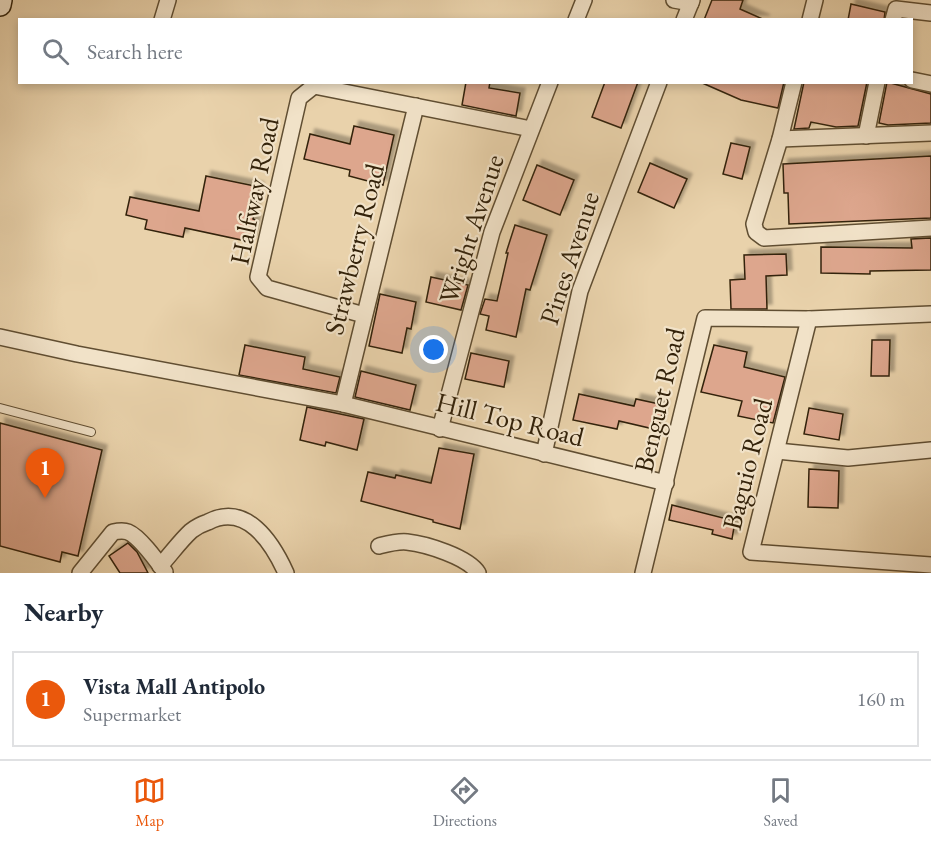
<!DOCTYPE html>
<html lang="en">
<head>
<meta charset="utf-8">
<style>
  body { margin:0; font-family:"EB Garamond",serif; background:#f2f2f3; color:#1f2937 }
  .you { position:absolute; left:434px; top:350px; width:21px; height:21px; margin:-15px; border:4px solid #fff; border-radius:50%; background:#1a73e8; box-shadow:0 0 0 9px #1a73e833 }
  .badge { display:grid; place-items:center; width:39px; height:39px; border-radius:50%; background:#ea580c; color:#fff; font-size:20px; font-weight:700 }
  .pin { position:absolute; translate:-50% -50px; filter:drop-shadow(0 2px 3px #0008) }
  .pin::after { content:''; position:absolute; top:32px; width:21px; height:18px; background:inherit; clip-path:polygon(0 0,100% 0,50% 100%) }
  .list { margin:0; padding:0; list-style:none }
  h2 { display:flex; justify-content:space-between; align-items:center; height:78px; margin:0; padding:0 24px; font-size:26px }
  h2 small { font-size:20px; font-weight:400; color:#747a83 }
  .list li { display:grid; grid-template-columns:39px 1fr auto; gap:18px; align-items:center; box-sizing:border-box; height:96px; margin:0 12px 12px; padding:0 12px; border:2px solid #e0e1e3; border-radius:0px }
  .list b { display:block; font-size:22px; white-space:nowrap }
  .list p { margin:0; font-size:20px; white-space:nowrap; color:#747a83 }
  .list em { font-size:20px; font-style:normal; color:#747a83 }
  .icon { flex:none; width:33px; height:33px; fill:none; stroke:currentColor; stroke-width:2; stroke-linecap:round; stroke-linejoin:round }
  .map { position:relative; flex:none; width:931px; height:573px; overflow:hidden }
  .search { position:absolute; background:#fff; box-shadow:0 3px 9px #0003; left:18px; right:18px; top:18px; height:66px; display:flex; align-items:center; gap:15px; box-sizing:border-box; padding:0 21px; border-radius:0px; color:#747a83; font-size:22px }
  .sheet { height:186px; background:#fff }
  nav { display:flex; justify-content:space-around; align-items:center; box-sizing:border-box; height:84px; border-top:2px solid #e0e1e3; background:#fff; font-size:16px; color:#747a83 }
  nav a { display:grid; justify-items:center; gap:3px }
  nav .on { color:#ea580c }
  .map>svg:first-child { display:block }
  .building { fill:#dda68d; stroke:#33220a; stroke-width:1.5; filter:url(#shadow) }
  .lines { fill:none; stroke-linecap:round; stroke-linejoin:round }
  .service-casing { stroke:#604e32; stroke-width:10 }
  .minor-casing { stroke:#604e32; stroke-width:18 }
  .secondary-casing { stroke:#33220a; stroke-width:24 }
  .service { stroke:#f1e2c8; stroke-width:8 }
  .minor { stroke:#f1e2c8; stroke-width:15 }
  .secondary { stroke:#f1e2c8; stroke-width:21 }
  .labels { text-anchor:middle; dominant-baseline:central; stroke-width:4.5; stroke-linejoin:round; paint-order:stroke }
  .street-label { font-size:27px; fill:#33220a; stroke:#f1e2c8 }
</style>
</head>
<body>
<div class="map">
<svg width="931" height="573" viewBox="0 0 931 573">
  <defs>
    <filter id="shadow"><feDropShadow dx="5" dy="-5" stdDeviation="1.5" flood-color="#0004"/></filter>
  </defs>
  <rect width="100%" height="100%" fill="#e9d2ab"/>
  <filter id="stains"><feTurbulence type="fractalNoise" baseFrequency=".00333" numOctaves="4"/><feColorMatrix values="0 0 0 0 .2 0 0 0 0 .09 0 0 0 0 .02 0 0 0 .5 -.17"/></filter>
  <radialGradient id="worn" r=".72"><stop offset=".6" stop-color="#630" stop-opacity="0"/><stop offset="1" stop-color="#630" stop-opacity=".3"/></radialGradient>
  <g class="building">
    <polygon points="712,0 743,0 740,9 765,20 704,20"/>
    <polygon points="851,4 885,12 884,20 848,20"/>
    <polygon points="466,82 490,82 489,88 520,93 516,116 462,105"/>
    <polygon points="605,82 638,82 621,128 592,117"/>
    <polygon points="700,82 784,82 778,108 741,100"/>
    <polygon points="804,82 867,82 858,126 836,127 811,122 809,128 794,129"/>
    <polygon points="887,82 931,94 931,123 888,125 879,123"/>
    <polygon points="354,126 394,135 383,185 349,176 350,170 304,159 310,134 350,144"/>
    <polygon points="731,143 750,147 742,179 723,174"/>
    <polygon points="931,156 931,218 789,224 788,193 784,193 783,164"/>
    <polygon points="650,163 687,179 674,208 638,192"/>
    <polygon points="537,165 574,180 560,215 523,200"/>
    <polygon points="206,176 259,187 253,219 256,220 251,242 185,228 183,237 145,229 147,220 126,215 130,197 199,211"/>
    <polygon points="515,225 547,235 530,290 526,289 516,337 486,330 489,316 480,314 485,299 497,301 508,253 506,253"/>
    <polygon points="931,238 931,270 870,271 870,274 821,273 821,247 912,248 911,239"/>
    <polygon points="786,254 787,275 766,276 767,309 731,309 730,280 745,279 744,255"/>
    <polygon points="431,277 468,285 461,310 426,302"/>
    <polygon points="380,294 416,302 411,329 407,328 402,353 369,346"/>
    <polygon points="872,340 890,340 889,376 871,376"/>
    <polygon points="245,345 305,357 303,369 340,377 336,393 239,375"/>
    <polygon points="714,345 747,352 744,367 785,377 773,423 738,416 742,401 701,392"/>
    <polygon points="471,353 509,361 504,387 465,379"/>
    <polygon points="361,371 416,385 410,410 355,397"/>
    <polygon points="579,394 634,406 636,399 664,405 658,430 619,421 617,429 573,420"/>
    <polygon points="307,407 364,419 357,450 326,442 325,446 300,440"/>
    <polygon points="809,408 843,414 839,440 804,434"/>
    <polygon points="0,423 102,450 78,556 62,552 60,562 0,546"/>
    <polygon points="439,448 474,454 460,529 433,522 433,520 361,501 368,472 395,478 396,475 431,483"/>
    <polygon points="809,469 839,471 838,508 808,507"/>
    <polygon points="672,505 735,521 732,539 712,534 713,530 669,520"/>
    <polygon points="128,543 137,552 148,573 120,573 109,556"/>
  </g>
  <g class="lines">
    <defs>
      <polyline id="service" points="0,408 91,432"/>
      <g id="minor">
        <polyline points="674,0 691,3"/>
        <polyline points="162,20 168,0"/>
        <polyline points="576,20 584,0"/>
        <polyline points="684,20 692,0"/>
        <polyline points="810,20 815,0"/>
        <polyline points="893,20 896,9 931,13"/>
        <polyline points="912,80 931,84"/>
        <polyline points="794,82 780,139 754,224 756,232 764,238 931,228"/>
        <polyline points="866,136 877,82"/>
        <polyline points="780,139 931,133"/>
        <polyline points="364,315 267,288 258,277 299,98 314,86 531,129"/>
        <polyline points="809,319 751,552 931,565"/>
        <polyline points="0,337 77,354 343,404 666,483"/>
        <polyline points="343,404 416,106"/>
        <polyline points="440,429 492,232 550,82"/>
        <polyline points="777,451 848,458 931,450"/>
        <polyline points="544,454 580,291 659,82"/>
        <path d="M379,546C387,544 398,541 407,542C426,544 468,557 478,573"/>
        <path d="M160,566C171,554 180,541 191,531C196,527 202,524 208,522C246,502 272,542 286,573"/>
        <path d="M80,573L113,532C118,531 123,530 128,532C140,537 157,561 165,572"/>
        <polyline points="643,573 705,318 809,319 931,314"/>
      </g>
      <polyline id="secondary" points="0,5 1,0"/>
    </defs>
    <use href="#service" class="service-casing"/>
    <use href="#minor" class="minor-casing"/>
    <use href="#secondary" class="secondary-casing"/>
    <use href="#service" class="service"/>
    <use href="#minor" class="minor"/>
    <use href="#secondary" class="secondary"/>
  </g>
  <g class="labels">
    <g class="street-label">
      <text transform="translate(254 191) rotate(-78)">Halfway Road</text>
      <text transform="translate(471 229) rotate(-72)">Wright Avenue</text>
      <text transform="translate(354 249) rotate(-76)">Strawberry Road</text>
      <text transform="translate(569 258) rotate(-72)">Pines Avenue</text>
      <text transform="translate(659 400) rotate(-77)">Benguet Road</text>
      <text transform="translate(510 419) rotate(14)">Hill Top Road</text>
      <text transform="translate(747 464) rotate(-76)">Baguio Road</text>
    </g>
  </g>
  <rect width="100%" height="100%" filter="url(#stains)"/>
  <rect width="100%" height="100%" fill="url(#worn)"/>
</svg>
<div class="you"></div>
<div class="pin badge" style="left:45px;top:498px">1</div>
<div class="search"><svg class="icon" aria-label="search" viewBox="0 0 24 24"><circle cx="10" cy="10" r="6"/><path d="M15 15l6 6"/></svg>Search here</div>
</div>
<section class="sheet">
<h2>Nearby<small></small></h2>
<ul class="list">
<li><span class="badge">1</span><div><b>Vista Mall Antipolo</b><p>Supermarket</p></div><em>160 m</em></li>
</ul>
</section>
<nav>
<a class="on"><svg class="icon" aria-label="map" viewBox="0 0 24 24"><path d="M3 6l6-2 6 2 6-2v14l-6 2-6-2-6 2zM9 4v14M15 6v14"/></svg>Map</a>
<a><svg class="icon" aria-label="directions" viewBox="0 0 24 24"><path d="M12 3l9 9-9 9-9-9zM9 14v-3h6M13 9l2 2-2 2"/></svg>Directions</a>
<a><svg class="icon" aria-label="saved" viewBox="0 0 24 24"><path d="M7 4h10v16l-5-4-5 4z"/></svg>Saved</a>
</nav>
</body>
</html>
